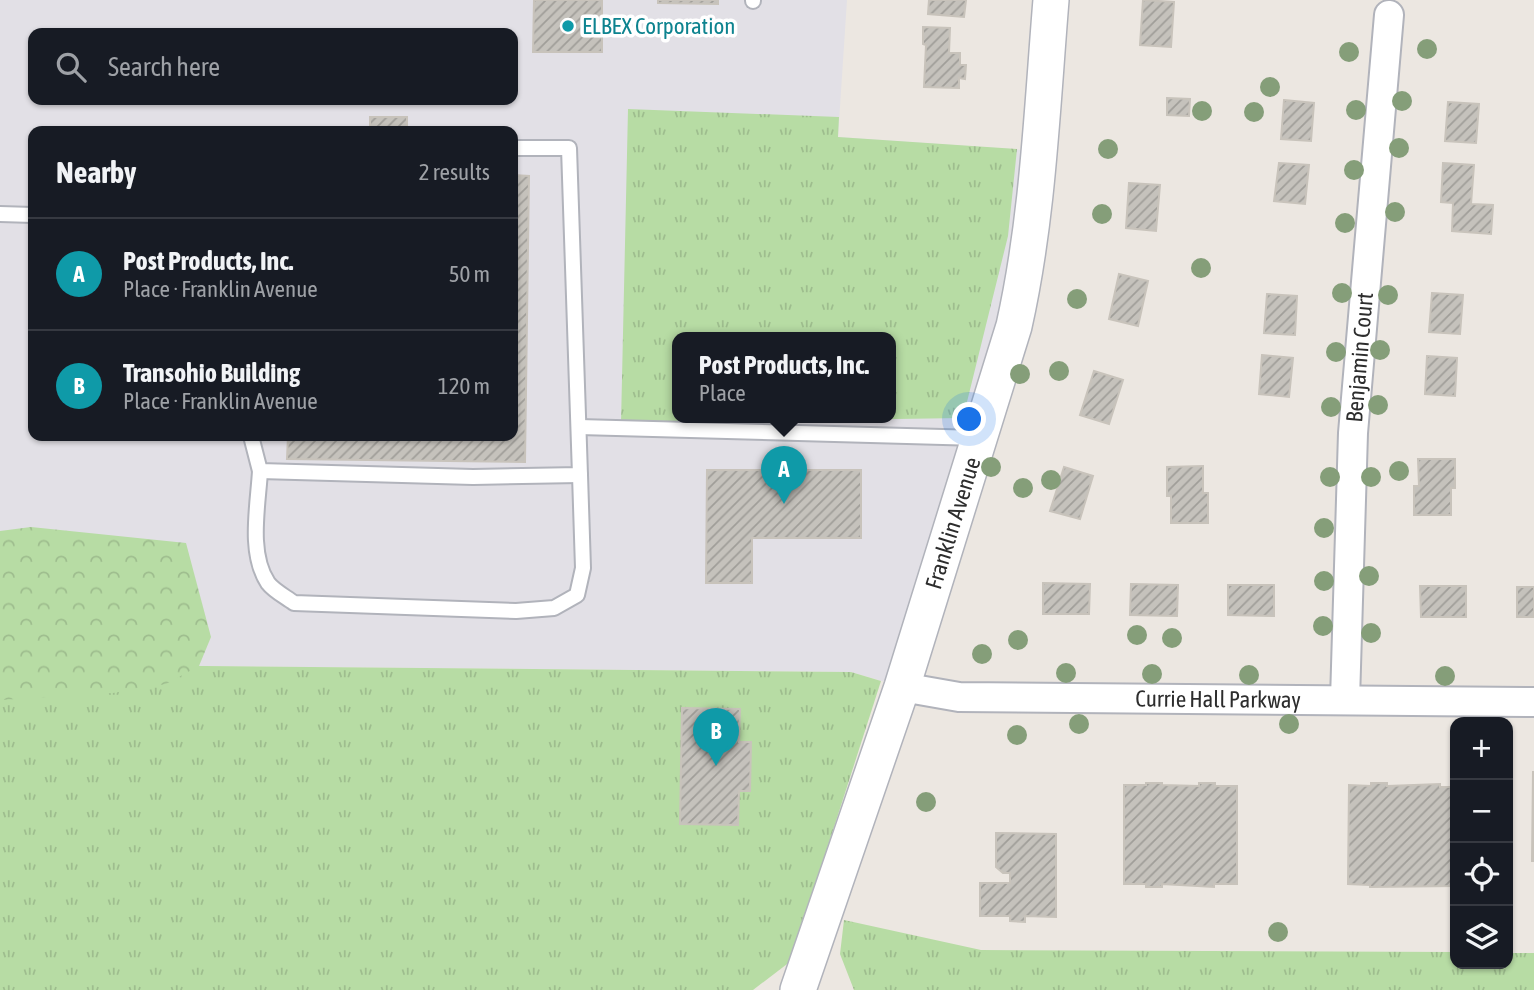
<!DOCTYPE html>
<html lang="en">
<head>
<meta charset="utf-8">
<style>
  body { margin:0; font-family:"Asap Condensed",sans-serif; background:#242831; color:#f1f3f6 }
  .controls { position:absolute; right:21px; bottom:21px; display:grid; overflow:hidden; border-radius:14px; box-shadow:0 2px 5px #0004 }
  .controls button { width:63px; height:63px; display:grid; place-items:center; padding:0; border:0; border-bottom:2px solid #363941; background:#171b24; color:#f1f3f6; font:35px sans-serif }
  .you { position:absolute; left:970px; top:420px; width:24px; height:24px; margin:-18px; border:5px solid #fff; border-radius:50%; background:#1a73e8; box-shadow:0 0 0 10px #1a73e833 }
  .badge { display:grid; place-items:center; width:46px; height:46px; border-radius:50%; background:#7c3aed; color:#fff; font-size:23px; font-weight:700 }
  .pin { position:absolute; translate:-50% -58px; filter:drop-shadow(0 2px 4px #0008) }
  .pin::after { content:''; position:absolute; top:37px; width:24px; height:21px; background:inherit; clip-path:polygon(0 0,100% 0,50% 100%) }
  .popup { position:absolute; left:672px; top:332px; width:224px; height:91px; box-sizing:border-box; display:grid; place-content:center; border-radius:14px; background:#171b24; filter:drop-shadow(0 2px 5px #0005); font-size:23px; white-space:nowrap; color:#9ea1a6 }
  .popup b { font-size:26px; color:#f1f3f6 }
  .popup::after { content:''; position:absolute; left:50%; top:100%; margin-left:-14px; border:14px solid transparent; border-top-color:#171b24 }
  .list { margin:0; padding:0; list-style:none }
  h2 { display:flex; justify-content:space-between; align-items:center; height:91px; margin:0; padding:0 28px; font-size:30px }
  h2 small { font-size:23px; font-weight:400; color:#9ea1a6 }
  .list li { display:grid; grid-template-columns:46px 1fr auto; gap:21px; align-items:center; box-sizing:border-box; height:112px; padding:0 28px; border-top:2px solid #363941 }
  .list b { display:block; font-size:26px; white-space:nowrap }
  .list p { margin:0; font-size:23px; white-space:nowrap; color:#9ea1a6 }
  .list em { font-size:23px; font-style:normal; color:#9ea1a6 }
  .icon { flex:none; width:38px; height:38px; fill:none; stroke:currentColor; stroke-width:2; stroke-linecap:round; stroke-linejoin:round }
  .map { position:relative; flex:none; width:1534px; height:990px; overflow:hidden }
  .search { position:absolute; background:#171b24; box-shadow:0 2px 5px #0004; left:28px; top:28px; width:490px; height:77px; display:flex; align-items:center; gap:18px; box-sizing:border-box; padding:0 24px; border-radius:14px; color:#9ea1a6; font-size:26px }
  .panel { position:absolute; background:#171b24; box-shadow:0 2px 5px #0004; left:28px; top:126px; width:490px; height:315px; border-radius:14px }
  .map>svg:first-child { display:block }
  .industrial { fill:#e2e0e6; fill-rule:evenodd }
  .grass { fill:url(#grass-tufts); fill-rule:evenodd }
  .forest { fill:url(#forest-crowns) }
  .building { fill:url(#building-hatch); stroke:#c8c3bb; stroke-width:2 }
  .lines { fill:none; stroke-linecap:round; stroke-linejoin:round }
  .service-casing { stroke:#b1b3bb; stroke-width:18 }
  .minor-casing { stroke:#b1b3bb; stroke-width:32 }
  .tertiary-casing { stroke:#b1b3bb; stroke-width:38 }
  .service { stroke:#fff; stroke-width:14 }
  .minor { stroke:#fff; stroke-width:28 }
  .tertiary { stroke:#fff; stroke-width:35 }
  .tree { fill:#859e79 }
  .culture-dot { fill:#0f9aa8; stroke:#fff; stroke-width:2.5 }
  .labels { text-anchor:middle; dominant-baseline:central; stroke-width:7; stroke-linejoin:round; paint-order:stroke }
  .culture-label { font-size:23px; fill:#0d838f; stroke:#fff; text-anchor:start }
  .street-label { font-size:23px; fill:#2d2d2d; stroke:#fff }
</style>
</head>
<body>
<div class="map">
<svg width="1534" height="990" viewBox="0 0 1534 990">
  <defs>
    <pattern id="grass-tufts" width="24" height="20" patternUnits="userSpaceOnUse" patternTransform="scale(1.75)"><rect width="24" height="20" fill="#b7dca4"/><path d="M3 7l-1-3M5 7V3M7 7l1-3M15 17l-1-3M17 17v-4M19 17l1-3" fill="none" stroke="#9ebd8e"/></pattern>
    <pattern id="forest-crowns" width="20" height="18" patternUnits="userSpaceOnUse" patternTransform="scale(1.75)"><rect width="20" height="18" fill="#b7dca4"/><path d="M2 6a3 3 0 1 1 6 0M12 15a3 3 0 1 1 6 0" fill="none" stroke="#9ebd8e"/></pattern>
    <pattern id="building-hatch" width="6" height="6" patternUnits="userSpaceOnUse" patternTransform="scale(1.75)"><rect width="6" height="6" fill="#c5c2bc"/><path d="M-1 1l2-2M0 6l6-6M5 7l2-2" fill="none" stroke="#a09e99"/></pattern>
  </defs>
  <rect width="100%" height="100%" fill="#ece7e1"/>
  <path class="industrial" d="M0,0H847L838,137L1038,151L1032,218L902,687L851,672L0,664ZM33,33H513V100H33ZM33,131H513V436H33ZM677,338H891V418H677Z"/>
  <g class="grass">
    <path d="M628,109L839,117L838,137L1017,149L1008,236L963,418L621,423ZM677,338H891V418H677Z"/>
    <polygon points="0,664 851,672 881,681 791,961 753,990 0,990"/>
    <polygon points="844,920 981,950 1455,952 1455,964 1508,964 1508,953 1534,953 1534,990 854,990 840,954"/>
  </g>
  <polygon class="forest" points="31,527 186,543 211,637 199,666 166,684 113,693 0,700 0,531"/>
  <g class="building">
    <polygon points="534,0 602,0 602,52 533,52"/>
    <polygon points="658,0 718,0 718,4 658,3"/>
    <polygon points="929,0 966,0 964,17 928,14"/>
    <polygon points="1143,0 1174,2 1171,47 1140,45"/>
    <polygon points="923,27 950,28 949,53 960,53 960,65 966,65 965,79 959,78 959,88 924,87 926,45 923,44"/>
    <polygon points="1167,98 1190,99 1189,116 1167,115"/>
    <polygon points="1284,100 1314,103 1311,141 1281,139"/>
    <polygon points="1448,102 1479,104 1476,143 1445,141"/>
    <polygon points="370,117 407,117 407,130 370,129"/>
    <polygon points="1279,163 1309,165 1305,204 1274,201"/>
    <polygon points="1443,163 1474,165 1471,204 1493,205 1491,234 1452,231 1453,203 1441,202"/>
    <polygon points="513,175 529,176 525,462 287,459 288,436 513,436"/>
    <polygon points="1129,183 1160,185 1156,231 1126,228"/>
    <polygon points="1119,274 1148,281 1138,326 1109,319"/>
    <polygon points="1432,293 1463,295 1460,334 1429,332"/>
    <polygon points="1267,294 1297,296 1295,335 1264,333"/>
    <polygon points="1262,355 1293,358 1289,397 1259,394"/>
    <polygon points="1427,356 1457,358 1455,396 1425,394"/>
    <polygon points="1094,371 1123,380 1109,424 1080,415"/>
    <polygon points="1418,459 1455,459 1455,488 1451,488 1451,515 1414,515 1414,486 1419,486"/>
    <polygon points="1203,466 1203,493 1208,493 1208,523 1171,523 1171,496 1167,496 1167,467"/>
    <polygon points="1064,467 1093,476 1080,519 1050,511"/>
    <polygon points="707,470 861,470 861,538 752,538 752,583 706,583"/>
    <polygon points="1043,583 1090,584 1089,614 1043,614"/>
    <polygon points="1131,584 1178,585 1177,616 1130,615"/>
    <polygon points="1228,585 1274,585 1274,616 1228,615"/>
    <polygon points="1420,586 1466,586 1466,617 1421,617"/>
    <rect x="1517" y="587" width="17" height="30"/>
    <polygon points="682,708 740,709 739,742 751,742 750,791 739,791 738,825 680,824"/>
    <polygon points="1533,772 1534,772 1534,861 1532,861"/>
    <polygon points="1146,783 1162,783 1162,785 1199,786 1199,783 1215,783 1215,786 1237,786 1237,884 1214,884 1214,887 1162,884 1162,887 1146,887 1146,884 1124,884 1124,785 1146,785"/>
    <polygon points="1371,783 1387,783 1387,786 1440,784 1440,787 1455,787 1455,886 1370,887 1370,885 1348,884 1349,785 1371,786"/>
    <polygon points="996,833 1056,834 1056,917 1025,916 1025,922 1010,921 1010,916 980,916 980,883 1010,883 1010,873 1003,873 996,867"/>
  </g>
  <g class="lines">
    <defs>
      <g id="service">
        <polyline points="753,1 753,0"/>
        <polyline points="0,214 33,215"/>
        <polyline points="579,427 979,438"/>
        <polyline points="251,436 260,471 473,477 580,475 569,148 513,148"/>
        <path d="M260,471C258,506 248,553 268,583C274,591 286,597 294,603L516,611L554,608L577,595L583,568L580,475"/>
      </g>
      <g id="minor">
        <path id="s1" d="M902,687L959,697L1534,702"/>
        <path id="s2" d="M1345,700L1353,433L1389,15"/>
      </g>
      <g id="tertiary">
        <path id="s3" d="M798,990L902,687L1014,326C1038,219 1042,109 1051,0"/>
      </g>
    </defs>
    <use href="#service" class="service-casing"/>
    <use href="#minor" class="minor-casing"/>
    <use href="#tertiary" class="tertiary-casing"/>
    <use href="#service" class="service"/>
    <use href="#minor" class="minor"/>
    <use href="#tertiary" class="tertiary"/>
  </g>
  <g class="tree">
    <circle cx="1427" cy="49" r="10"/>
    <circle cx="1349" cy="52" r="10"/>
    <circle cx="1270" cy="87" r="10"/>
    <circle cx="1402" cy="101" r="10"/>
    <circle cx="1356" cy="110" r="10"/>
    <circle cx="1202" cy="111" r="10"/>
    <circle cx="1254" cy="112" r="10"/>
    <circle cx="1399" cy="148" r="10"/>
    <circle cx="1108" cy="149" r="10"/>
    <circle cx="1354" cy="170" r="10"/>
    <circle cx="1395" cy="212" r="10"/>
    <circle cx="1102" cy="214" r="10"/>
    <circle cx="1345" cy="223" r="10"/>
    <circle cx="1201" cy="268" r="10"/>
    <circle cx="1342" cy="293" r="10"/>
    <circle cx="1388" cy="295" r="10"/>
    <circle cx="1077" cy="299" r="10"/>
    <circle cx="1380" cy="350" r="10"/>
    <circle cx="1336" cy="352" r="10"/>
    <circle cx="1059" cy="371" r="10"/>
    <circle cx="1020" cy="374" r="10"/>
    <circle cx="1378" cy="405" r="10"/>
    <circle cx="1331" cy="407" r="10"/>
    <circle cx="991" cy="467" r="10"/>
    <circle cx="1399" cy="471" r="10"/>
    <circle cx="1330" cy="477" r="10"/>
    <circle cx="1371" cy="477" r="10"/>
    <circle cx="1051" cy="480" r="10"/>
    <circle cx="1023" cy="488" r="10"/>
    <circle cx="1324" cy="528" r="10"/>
    <circle cx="1369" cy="576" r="10"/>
    <circle cx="1324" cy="581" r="10"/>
    <circle cx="1323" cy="626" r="10"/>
    <circle cx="1371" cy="633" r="10"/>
    <circle cx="1137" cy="635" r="10"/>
    <circle cx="1172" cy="638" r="10"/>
    <circle cx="1018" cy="640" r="10"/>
    <circle cx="982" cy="654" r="10"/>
    <circle cx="1066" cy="673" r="10"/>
    <circle cx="1152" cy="674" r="10"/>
    <circle cx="1249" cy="675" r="10"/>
    <circle cx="1445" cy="676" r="10"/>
    <circle cx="1079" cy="724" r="10"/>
    <circle cx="1289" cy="724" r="10"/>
    <circle cx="1017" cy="735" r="10"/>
    <circle cx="926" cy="802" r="10"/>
    <circle cx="1278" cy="932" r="10"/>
  </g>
  <circle class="culture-dot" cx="568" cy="26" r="7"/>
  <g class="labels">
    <g class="culture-label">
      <text x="582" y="26">ELBEX Corporation</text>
    </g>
    <g class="street-label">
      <text stroke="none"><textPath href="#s2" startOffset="343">Benjamin Court</textPath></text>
      <text stroke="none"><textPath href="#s3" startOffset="492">Franklin Avenue</textPath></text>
      <text stroke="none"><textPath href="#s1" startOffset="317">Currie Hall Parkway</textPath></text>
    </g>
  </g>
</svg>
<div class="controls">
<button>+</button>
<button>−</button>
<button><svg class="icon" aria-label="locate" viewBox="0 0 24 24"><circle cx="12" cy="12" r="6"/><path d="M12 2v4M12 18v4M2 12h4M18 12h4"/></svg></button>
<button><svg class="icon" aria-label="layers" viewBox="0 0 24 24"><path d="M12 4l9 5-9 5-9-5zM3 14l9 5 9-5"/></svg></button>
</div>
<div class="you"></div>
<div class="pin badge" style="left:784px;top:504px;background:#0f9aa8">A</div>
<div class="popup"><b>Post Products, Inc.</b>Place</div>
<div class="pin badge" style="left:716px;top:766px;background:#0f9aa8">B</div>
<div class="search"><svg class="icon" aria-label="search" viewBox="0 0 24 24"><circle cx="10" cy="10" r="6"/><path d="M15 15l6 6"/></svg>Search here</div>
<section class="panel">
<h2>Nearby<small>2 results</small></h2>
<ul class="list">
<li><span class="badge" style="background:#0f9aa8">A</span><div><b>Post Products, Inc.</b><p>Place · Franklin Avenue</p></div><em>50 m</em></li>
<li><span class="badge" style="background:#0f9aa8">B</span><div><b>Transohio Building</b><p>Place · Franklin Avenue</p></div><em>120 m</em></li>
</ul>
</section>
</div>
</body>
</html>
